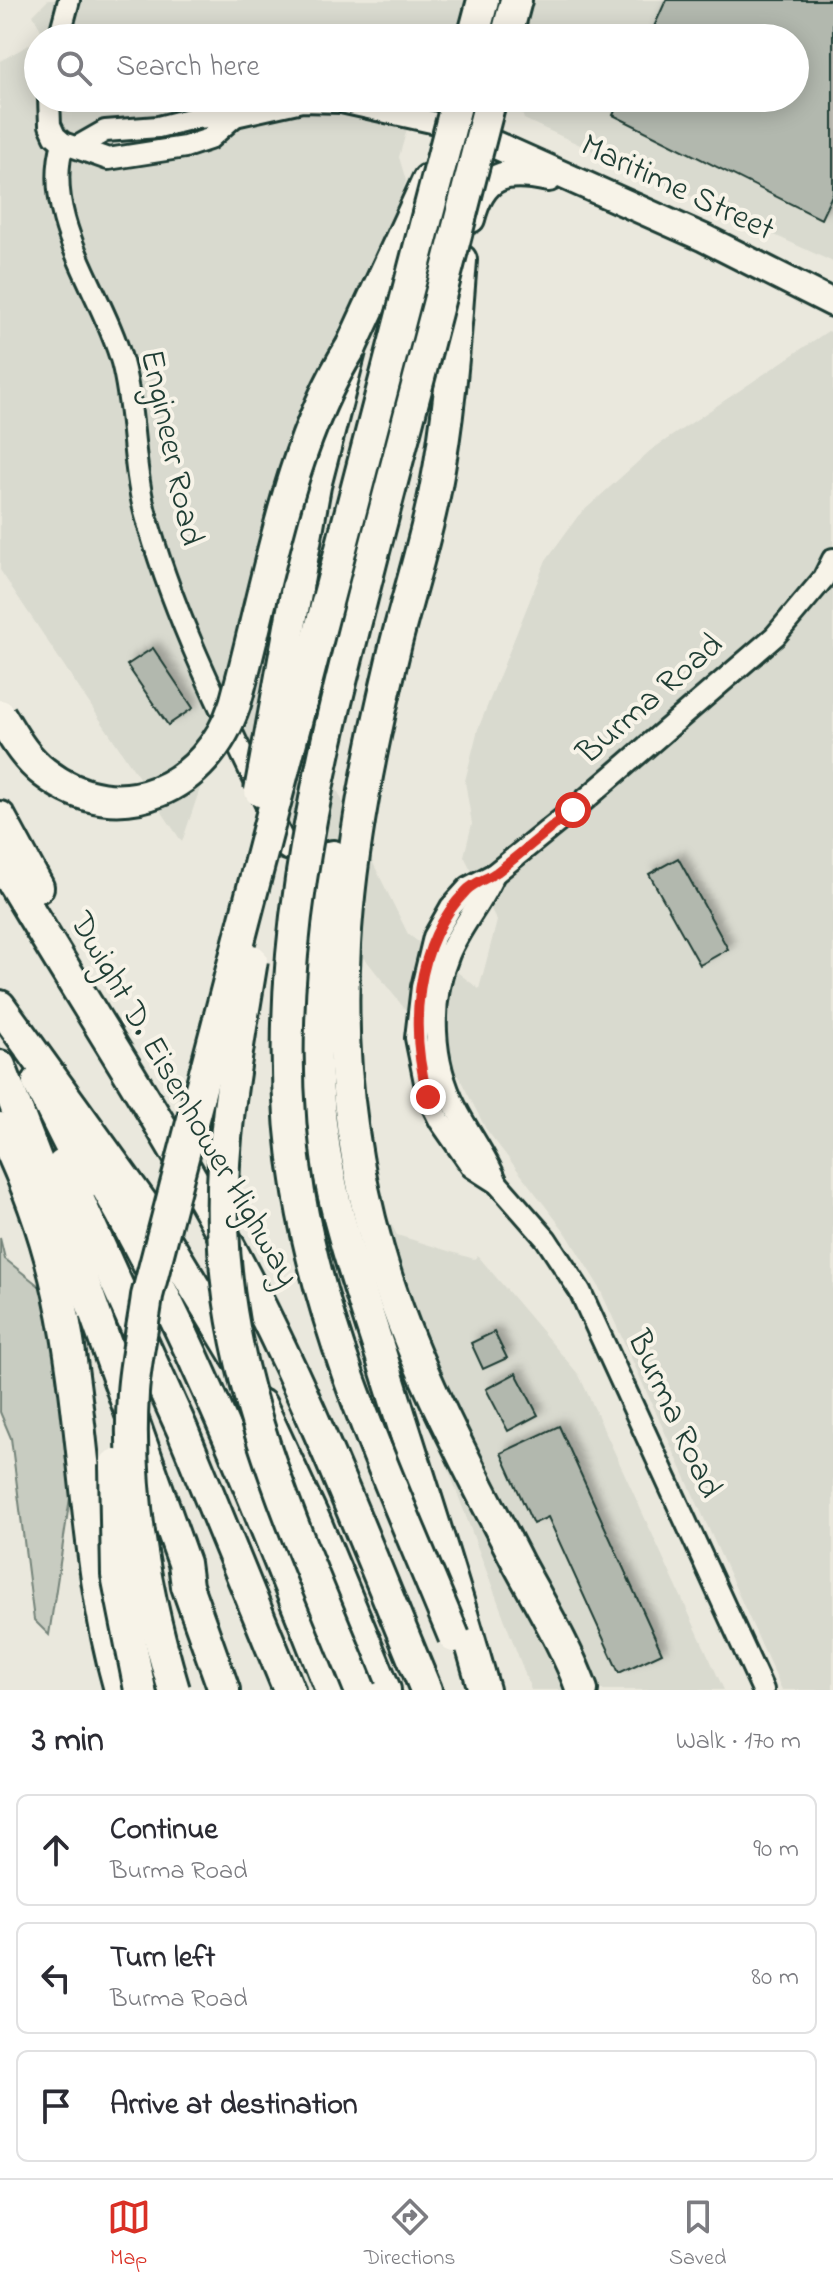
<!DOCTYPE html>
<html lang="en">
<head>
<meta charset="utf-8">
<style>
  body { margin:0; font-family:"Indie Flower",sans-serif; background:#f2f2f3; color:#2b2b33 }
  .stop { position:absolute; width:24px; height:24px; margin:-18px; border:6px solid #d93025; border-radius:50%; background:#fff }
  .stop.end { background:#d93025; border-color:#fff; box-shadow:0 2px 8px #0008 }
  .list { margin:0; padding:0; list-style:none }
  h2 { display:flex; justify-content:space-between; align-items:center; height:104px; margin:0; padding:0 32px; font-size:34px }
  h2 small { font-size:26px; font-weight:400; color:#7c7c81 }
  .list li { display:grid; grid-template-columns:52px 1fr auto; gap:24px; align-items:center; box-sizing:border-box; height:112px; margin:0 16px 16px; padding:0 16px; border:2px solid #e1e1e2; border-radius:12px }
  .list b { display:block; font-size:30px; white-space:nowrap }
  .list p { margin:0; font-size:26px; white-space:nowrap; color:#7c7c81 }
  .list em { font-size:26px; font-style:normal; color:#7c7c81 }
  .icon { flex:none; width:44px; height:44px; fill:none; stroke:currentColor; stroke-width:2; stroke-linecap:round; stroke-linejoin:round }
  .map { position:relative; flex:none; width:833px; height:1690px; overflow:hidden }
  .search { position:absolute; background:#fff; box-shadow:0 4px 20px #0003; left:24px; right:24px; top:24px; height:88px; display:flex; align-items:center; gap:20px; box-sizing:border-box; padding:0 28px; border-radius:44px; color:#7c7c81; font-size:30px }
  .sheet { height:488px; background:#fff }
  nav { display:flex; justify-content:space-around; align-items:center; box-sizing:border-box; height:112px; border-top:2px solid #e1e1e2; background:#fff; font-size:22px; color:#7c7c81 }
  nav a { display:grid; justify-items:center; gap:4px }
  nav .on { color:#d93025 }
  .map>svg:first-child { display:block }
  .built { fill:#d9dacf }
  .green { fill:#c8ccc1; stroke:#74847a; stroke-width:2 }
  .building { fill:#b2b8ae; stroke:#1f3d34; stroke-width:2; filter:url(#shadow) }
  .lines { fill:none; stroke-linecap:round; stroke-linejoin:round }
  .minor-casing { stroke:#1f3d34; stroke-width:26 }
  .major-casing { stroke:#1f3d34; stroke-width:32 }
  .highway-casing { stroke:#1f3d34; stroke-width:36 }
  .minor { stroke:#f7f3e8; stroke-width:20 }
  .major { stroke:#f7f3e8; stroke-width:26 }
  .highway { stroke:#f7f3e8; stroke-width:30 }
  .highway-bridge-casing { stroke:#1f3d34; stroke-width:36; stroke-linecap:butt }
  .highway-bridge { stroke:#f7f3e8; stroke-width:30 }
  .route { stroke:#d93025; stroke-width:10 }
  .labels { text-anchor:middle; dominant-baseline:central; stroke-width:8; stroke-linejoin:round; paint-order:stroke }
  .street-label { font-size:34px; fill:#1f3d34; stroke:#f7f3e8 }
</style>
</head>
<body>
<div class="map">
<svg width="833" height="1690" viewBox="0 0 833 1690">
  <defs>
    <filter id="shadow"><feDropShadow dx="6" dy="-6" stdDeviation="4" flood-color="#0004"/></filter>
  </defs>
  <rect width="100%" height="100%" fill="#eae8dd"/>
  <filter id="ink" filterUnits="userSpaceOnUse"><feTurbulence type="fractalNoise" baseFrequency=".0125" numOctaves="2"/><feDisplacementMap in="SourceGraphic" scale="16" xChannelSelector="R" yChannelSelector="G"/><feConvolveMatrix kernelMatrix="1 2 1 2 8 2 1 2 1" color-interpolation-filters="sRGB"/></filter>
  <g filter="url(#ink)">
    <g class="built">
      <polygon points="48,0 833,0 833,262 524,119 517,98 795,98 795,38 41,38 44,36 33,15"/>
      <polygon points="38,40 38,98 416,98 399,157 406,181 256,625 408,934 479,989 497,921 464,856 472,824 465,781 478,729 546,560 578,516 651,450 828,331 833,333 833,1690 782,1690 598,1285 566,1233 486,1129 460,1079 288,861 298,852 228,705 182,842 0,570 0,61"/>
      <polygon points="297,1139 354,1196 384,1211 397,1235 474,1259 478,1256 579,1375 724,1690 531,1690 443,1455 388,1323 351,1295 314,1256"/>
    </g>
    <polygon class="green" points="0,1238 5,1259 43,1289 68,1397 75,1465 49,1635 34,1620 11,1438 0,1412"/>
    <g class="building">
      <polygon points="666,0 833,0 833,193 821,219 613,115 621,98 795,98 795,38 649,38"/>
      <polygon points="153,648 193,708 168,725 127,665"/>
      <polygon points="678,858 728,949 700,965 649,874"/>
      <polygon points="494,1332 507,1358 483,1369 471,1343"/>
      <polygon points="516,1373 538,1415 508,1431 486,1389"/>
      <polygon points="559,1426 662,1653 619,1673 548,1517 533,1524 501,1453"/>
    </g>
    <g class="lines">
      <defs>
        <g id="minor">
          <polyline points="59,38 69,0"/>
          <polyline points="49,98 50,125 55,136 63,143 108,159 185,147 209,139 235,116"/>
          <path d="M63,143C41,221 102,290 122,362C135,411 132,463 145,512C177,630 236,738 287,849"/>
          <polyline points="77,147 105,131 158,127 194,118 235,116 302,101 341,102 445,125"/>
          <path d="M494,874C482,903 461,925 449,954C429,1002 432,1062 456,1108C469,1134 486,1155 497,1183"/>
          <polyline points="763,1690 580,1291 546,1239 497,1183 472,1167 440,1121 428,1097 416,1038 422,987 434,937 451,907 469,887 494,874 573,810 775,636 823,579 833,559"/>
        </g>
        <g id="major">
          <polyline points="464,131 704,238 833,303"/>
          <path d="M471,219C483,173 505,169 549,178"/>
        </g>
        <g id="highway">
          <polyline points="473,38 483,0"/>
          <polyline points="506,38 516,0"/>
          <path d="M461,260C455,337 450,415 435,491C425,542 409,592 396,643C345,856 317,1033 378,1249C410,1361 465,1460 518,1563C540,1604 566,1646 582,1690"/>
          <polyline points="297,588 315,486 351,347 428,180"/>
          <polyline points="0,817 38,887"/>
          <path d="M333,856C313,954 309,1052 325,1151C336,1220 359,1287 381,1355C415,1466 453,1577 484,1690"/>
          <path d="M0,861C81,999 170,1132 244,1274C314,1408 368,1550 426,1690"/>
          <polyline points="0,1006 152,1217 238,1359"/>
          <polyline points="0,1066 87,1291 184,1563 187,1586 224,1690"/>
          <polyline points="38,1082 88,1182"/>
          <path d="M0,1128C33,1193 55,1264 67,1335C87,1453 87,1574 120,1690"/>
          <path d="M89,1157C189,1324 259,1510 331,1690"/>
          <polyline points="63,1165 182,1429 289,1690"/>
          <polyline points="261,1405 315,1521 385,1690"/>
        </g>
      </defs>
      <use href="#minor" class="minor-casing"/>
      <use href="#major" class="major-casing"/>
      <use href="#highway" class="highway-casing"/>
      <use href="#minor" class="minor"/>
      <use href="#major" class="major"/>
      <use href="#highway" class="highway"/>
      <defs>
        <g id="highway-bridge">
          <path d="M0,715C13,736 25,758 45,773C120,831 208,787 235,704C267,589 287,448 351,347"/>
          <polyline points="260,791 297,588"/>
          <path d="M252,960C238,1048 220,1136 223,1226C227,1391 300,1539 360,1690"/>
          <polyline points="115,1465 117,1575 140,1690"/>
          <path d="M454,1637C395,1492 325,1348 299,1193C262,974 321,758 375,547C414,397 453,248 491,98"/>
          <path d="M174,1690C145,1594 127,1494 133,1393C135,1361 143,1328 147,1296L458,98"/>
        </g>
      </defs>
      <use href="#highway-bridge" class="highway-bridge-casing"/>
      <use href="#highway-bridge" class="highway-bridge"/>
    </g>
  </g>
  <g class="lines" filter="url(#ink)">
    <path class="route" d="M428,1097C409,1029 414,944 466,891C474,882 487,879 497,872C523,852 547,831 573,810"/>
  </g>
  <g class="labels">
    <g class="street-label">
      <text transform="translate(677 189) rotate(25)">Maritime Street</text>
      <text transform="translate(170 448) rotate(78)">Engineer Road</text>
      <text transform="translate(651 700) rotate(-41)">Burma Road</text>
      <text transform="translate(183 1100) rotate(60)">Dwight D. Eisenhower Highway</text>
      <text transform="translate(673 1415) rotate(65)">Burma Road</text>
    </g>
  </g>
</svg>
<div class="stop" style="left:573px;top:810px"></div>
<div class="stop end" style="left:428px;top:1097px"></div>
<div class="search"><svg class="icon" aria-label="search" viewBox="0 0 24 24"><circle cx="10" cy="10" r="6"/><path d="M15 15l6 6"/></svg>Search here</div>
</div>
<section class="sheet">
<h2>3 min<small>Walk · 170 m</small></h2>
<ul class="list">
<li><svg class="icon" aria-label="ahead" viewBox="0 0 24 24"><path d="M12 20V5M6 11l6-6 6 6"/></svg><div><b>Continue</b><p>Burma Road</p></div><em>90 m</em></li>
<li><svg class="icon" aria-label="left" viewBox="0 0 24 24"><path d="M17 20v-9H6M10 6l-5 5 5 5"/></svg><div><b>Turn left</b><p>Burma Road</p></div><em>80 m</em></li>
<li><svg class="icon" aria-label="arrive" viewBox="0 0 24 24"><path d="M6 21V4h12l-3 4 3 4H6"/></svg><div><b>Arrive at destination</b></div></li>
</ul>
</section>
<nav>
<a class="on"><svg class="icon" aria-label="map" viewBox="0 0 24 24"><path d="M3 6l6-2 6 2 6-2v14l-6 2-6-2-6 2zM9 4v14M15 6v14"/></svg>Map</a>
<a><svg class="icon" aria-label="directions" viewBox="0 0 24 24"><path d="M12 3l9 9-9 9-9-9zM9 14v-3h6M13 9l2 2-2 2"/></svg>Directions</a>
<a><svg class="icon" aria-label="saved" viewBox="0 0 24 24"><path d="M7 4h10v16l-5-4-5 4z"/></svg>Saved</a>
</nav>
</body>
</html>
